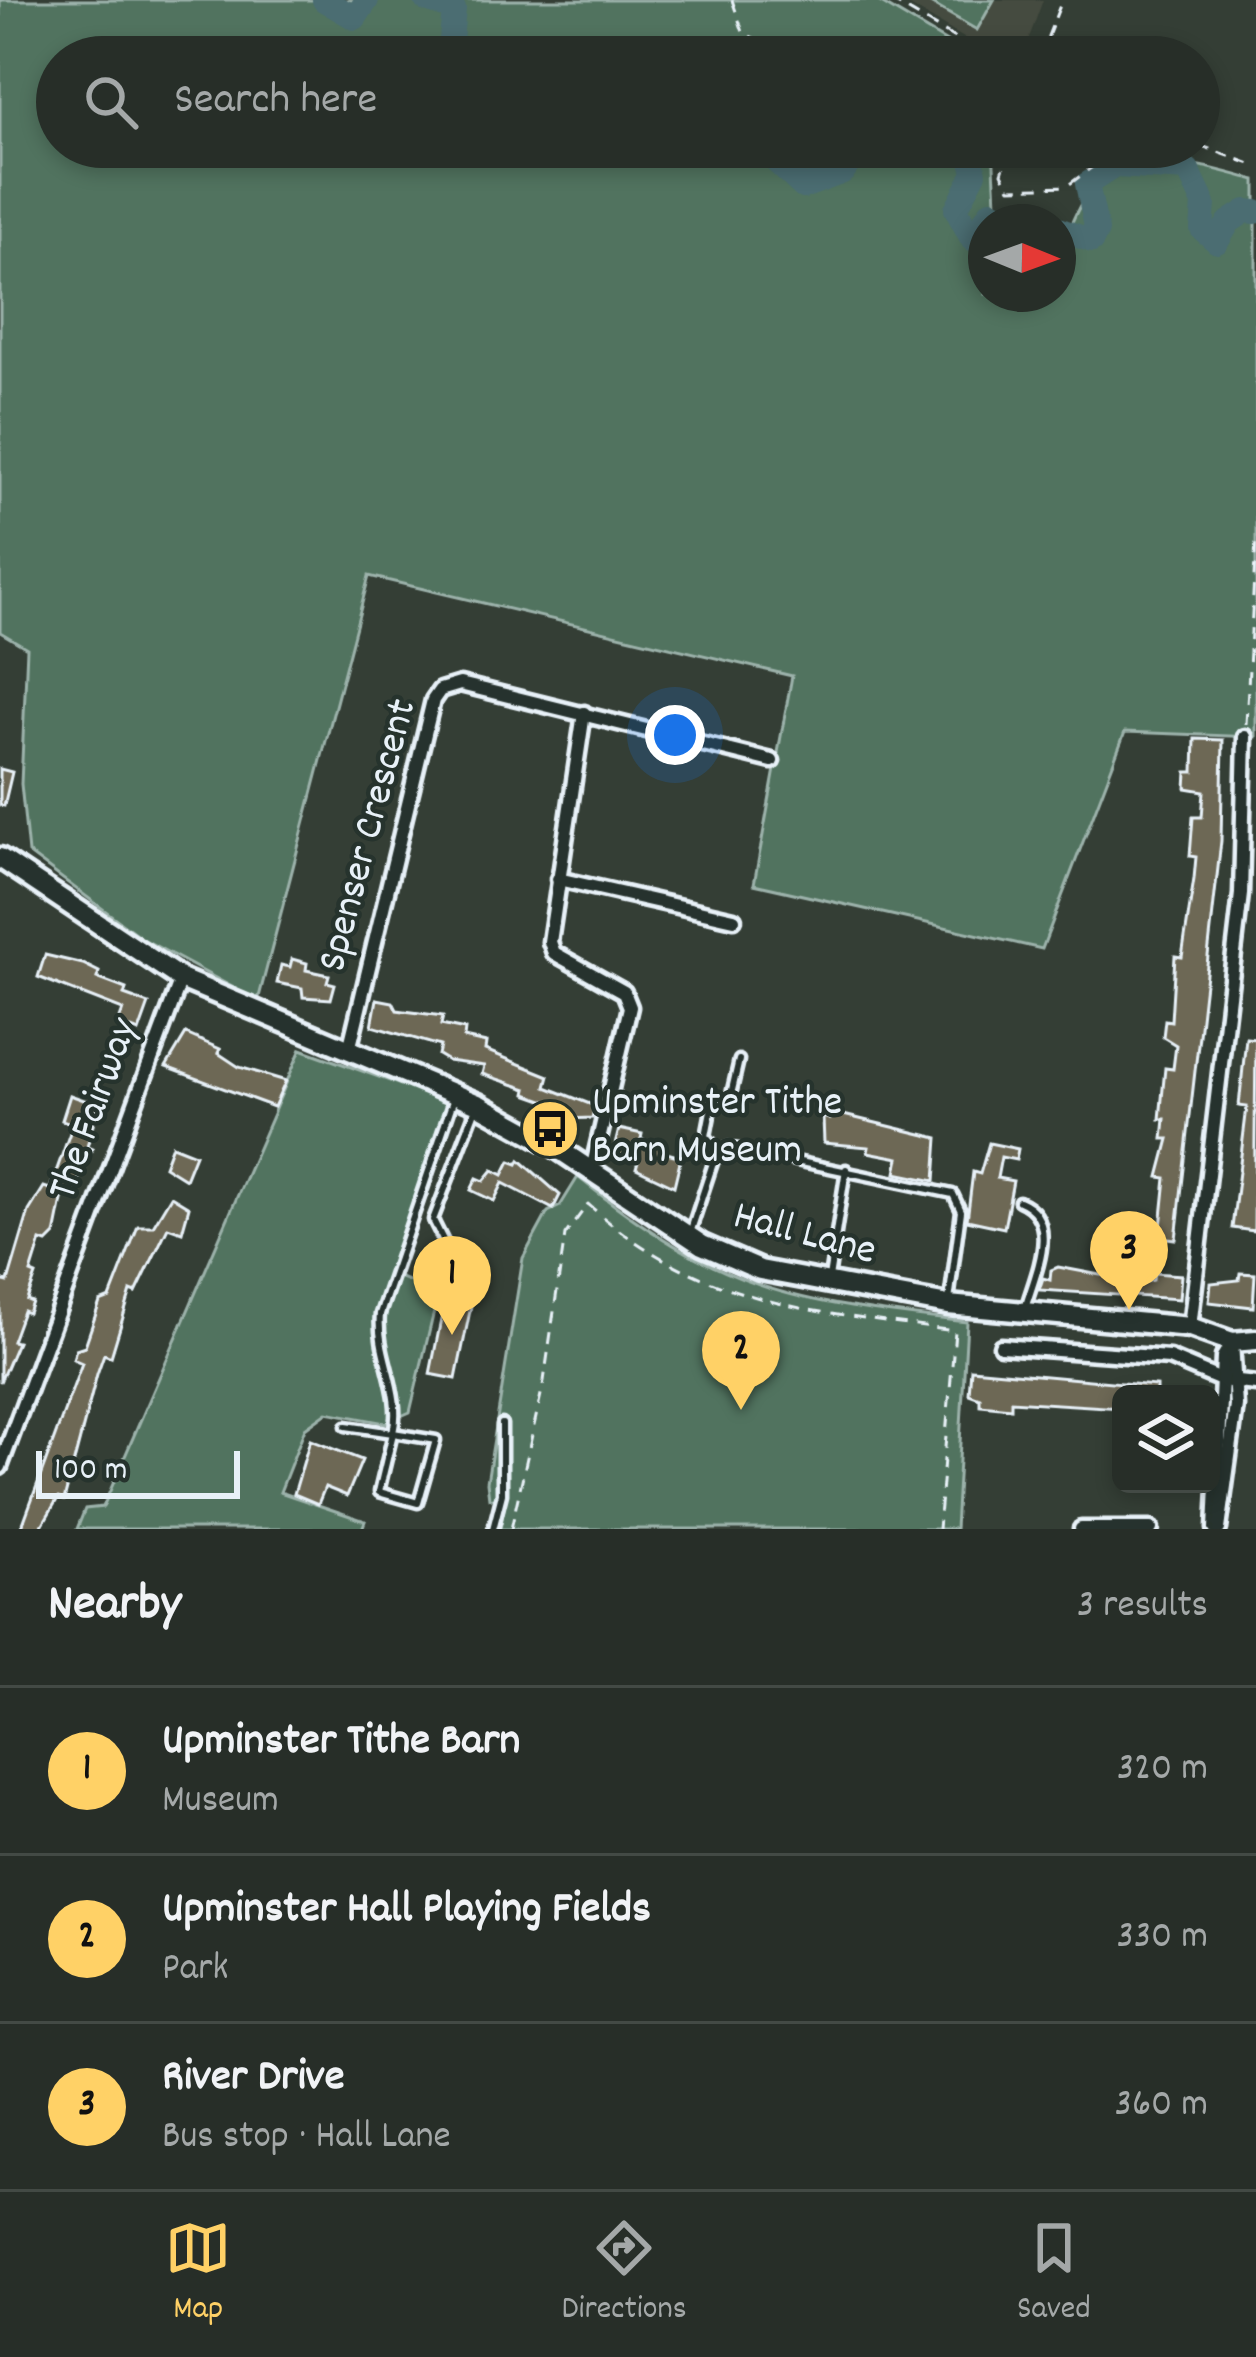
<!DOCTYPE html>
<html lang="en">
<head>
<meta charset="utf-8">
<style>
  body { margin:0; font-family:Dekko,sans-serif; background:#2f3630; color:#f1f3f6 }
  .controls { position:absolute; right:36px; bottom:36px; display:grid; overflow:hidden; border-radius:18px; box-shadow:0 6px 18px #0003 }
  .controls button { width:108px; height:108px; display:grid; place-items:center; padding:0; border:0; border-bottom:3px solid #434a45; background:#272e28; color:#f1f3f6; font:60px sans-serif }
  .compass { position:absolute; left:968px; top:204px; width:108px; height:108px; border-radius:50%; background:#272e28; box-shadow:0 6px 18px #0003; rotate:91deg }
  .scale { position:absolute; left:36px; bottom:30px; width:204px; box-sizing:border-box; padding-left:12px; border:6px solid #e8f1f8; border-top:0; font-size:33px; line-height:42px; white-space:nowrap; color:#e8f1f8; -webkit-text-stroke:9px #26332d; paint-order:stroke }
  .you { position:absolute; left:675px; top:735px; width:42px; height:42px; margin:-30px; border:9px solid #fff; border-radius:50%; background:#1a73e8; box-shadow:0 0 0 18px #1a73e833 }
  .badge { display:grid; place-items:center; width:78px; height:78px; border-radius:50%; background:#ffd166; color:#111; font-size:39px; font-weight:700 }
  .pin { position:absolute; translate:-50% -99px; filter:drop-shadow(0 3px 6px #0008) }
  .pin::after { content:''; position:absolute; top:63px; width:42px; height:36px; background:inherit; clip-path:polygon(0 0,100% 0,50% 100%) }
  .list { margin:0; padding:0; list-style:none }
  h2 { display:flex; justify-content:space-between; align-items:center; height:156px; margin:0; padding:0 48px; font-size:51px }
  h2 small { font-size:39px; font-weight:400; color:#a4a8a8 }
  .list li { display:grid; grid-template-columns:78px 1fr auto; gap:36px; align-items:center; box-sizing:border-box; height:168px; padding:0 48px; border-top:3px solid #434a45 }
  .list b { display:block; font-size:45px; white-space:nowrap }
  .list p { margin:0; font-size:39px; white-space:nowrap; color:#a4a8a8 }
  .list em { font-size:39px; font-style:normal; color:#a4a8a8 }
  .icon { flex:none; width:66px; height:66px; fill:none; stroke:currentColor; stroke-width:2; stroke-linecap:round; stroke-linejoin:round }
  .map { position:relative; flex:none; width:1256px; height:1529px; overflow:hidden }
  .search { position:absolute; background:#272e28; box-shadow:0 6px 18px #0003; left:36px; right:36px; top:36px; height:132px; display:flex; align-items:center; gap:30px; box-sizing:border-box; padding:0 42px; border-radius:66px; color:#a4a8a8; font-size:45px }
  .sheet { height:660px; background:#272e28 }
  nav { display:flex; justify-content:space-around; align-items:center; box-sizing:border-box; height:168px; border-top:3px solid #434a45; background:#272e28; font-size:33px; color:#a4a8a8 }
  nav a { display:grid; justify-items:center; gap:6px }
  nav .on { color:#ffd166 }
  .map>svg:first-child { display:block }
  .built { fill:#454b3f }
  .green { fill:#51735e; stroke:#9cb2ab; stroke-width:3 }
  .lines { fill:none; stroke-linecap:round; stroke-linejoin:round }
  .river { stroke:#4b6d72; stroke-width:24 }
  .building { fill:#6d6855; stroke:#e8f1f8; stroke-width:3 }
  .lane-casing { stroke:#e8f1f8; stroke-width:15 }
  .street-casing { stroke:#e8f1f8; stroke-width:21 }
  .secondary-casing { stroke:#e8f1f8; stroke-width:27 }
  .path { stroke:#e8f1f8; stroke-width:3; stroke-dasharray:12 9; stroke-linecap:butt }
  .lane { stroke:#26332d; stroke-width:6 }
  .street { stroke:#26332d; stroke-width:12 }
  .secondary { stroke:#26332d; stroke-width:18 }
  .labels { text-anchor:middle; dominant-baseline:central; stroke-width:9; stroke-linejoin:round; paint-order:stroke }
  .street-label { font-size:42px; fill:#e8f1f8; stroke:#26332d }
  .poi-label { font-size:42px; fill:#e8f1f8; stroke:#26332d; text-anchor:start }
</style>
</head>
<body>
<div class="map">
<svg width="1256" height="1529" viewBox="0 0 1256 1529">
  <rect width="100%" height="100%" fill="#343e35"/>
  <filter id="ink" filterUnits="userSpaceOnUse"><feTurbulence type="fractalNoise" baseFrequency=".00833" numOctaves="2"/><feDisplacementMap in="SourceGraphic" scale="24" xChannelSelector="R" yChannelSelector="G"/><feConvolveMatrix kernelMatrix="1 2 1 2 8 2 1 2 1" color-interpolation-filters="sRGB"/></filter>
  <g filter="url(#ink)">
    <polygon class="built" points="900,0 1043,0 1022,57 996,57"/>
    <g class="green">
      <path d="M0,0H876L972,57H57V147H993L997,222H986V294H1058V239H1064C1072,224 1080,200 1092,188C1139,143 1201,166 1256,180V737L1125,732L1042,949L754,884L792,676L369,576L258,1001L143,939L28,853L21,784L27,648L0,632Z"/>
      <polygon points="925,0 994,0 977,30"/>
      <polygon points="301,1049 457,1105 398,1277 428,1289 436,1303 410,1412 385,1423 327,1412 305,1428 280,1492 365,1521 362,1529 77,1529 85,1509 103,1507"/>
      <path d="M578,1177C722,1292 788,1302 967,1322L955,1529H500L506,1499L489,1498L487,1482L523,1258L548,1212L560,1206Z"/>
    </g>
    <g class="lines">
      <g class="river">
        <polyline points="324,0 355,18 367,0"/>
        <polyline points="426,0 454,9 450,50 442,57"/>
        <polyline points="483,57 481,50 503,57"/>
        <polyline points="581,147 593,155 613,147"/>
        <polyline points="719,147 765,151 803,187 843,172 860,147"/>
        <polyline points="969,147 975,173 956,209 972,239 991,211 1015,222"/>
        <polyline points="1058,229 1092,241 1097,231 1087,184 1115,166 1188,170 1204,204 1202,229 1217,242 1229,222 1246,211 1256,212"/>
      </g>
    </g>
    <g class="building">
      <polygon points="1195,739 1223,740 1221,841 1176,1239 1160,1237 1166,1178 1159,1177 1169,1139 1163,1139 1165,1119 1160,1119 1165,1068 1173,1069 1176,1045 1163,1037 1165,1020 1171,1021 1175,956 1182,957 1194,879 1196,857 1190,856 1193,817 1202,817 1204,791 1186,788 1187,772 1194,772"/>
      <polygon points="0,769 12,772 4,806 0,805"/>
      <polygon points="45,955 83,964 99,972 97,978 126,989 124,995 149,1004 139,1032 118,1024 123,1010 38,977"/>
      <polygon points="292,959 307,963 306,970 329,975 327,982 335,984 331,999 303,997 302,988 277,983 281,965 290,967"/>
      <polygon points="377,999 393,1002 397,1010 443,1016 441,1025 465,1030 464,1038 486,1043 485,1050 549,1076 546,1087 595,1106 592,1118 566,1119 567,1113 545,1108 546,1101 526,1094 527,1089 482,1074 484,1066 448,1061 438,1055 440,1046 372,1026"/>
      <polygon points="186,1034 220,1049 218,1053 239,1067 286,1081 274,1107 166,1067"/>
      <polygon points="1246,1038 1256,1039 1254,1231 1232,1228 1247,1107 1239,1106"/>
      <polygon points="70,1095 98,1105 87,1147 92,1149 71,1197 63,1195 55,1235 47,1243 41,1241 31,1273 36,1275 27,1300 32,1302 28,1313 23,1311 12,1341 17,1342 0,1382 0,1280 8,1282 29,1211 44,1187 50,1189 73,1124 62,1120"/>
      <polygon points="831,1112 938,1138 935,1181 896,1173 899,1158 868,1152 869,1147 824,1143 823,1117 830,1119"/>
      <polygon points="619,1129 642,1134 641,1139 661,1146 660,1151 681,1157 674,1186 636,1168 638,1161 613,1153"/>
      <polygon points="989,1143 1018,1149 1016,1160 1001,1157 997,1178 1013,1181 1004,1228 967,1220 973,1172 980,1174"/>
      <polygon points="172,1145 195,1154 185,1179 164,1166"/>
      <polygon points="520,1160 560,1195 553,1209 503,1183 494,1201 471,1190 477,1178 484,1181 493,1170 503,1175 510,1161 518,1164"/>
      <polygon points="171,1196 189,1207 182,1232 168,1227 136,1293 131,1291 111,1357 104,1354 97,1374 64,1500 58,1498 40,1529 21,1529 82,1363 73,1359 76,1349 85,1346 100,1302 110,1298 138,1226 153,1226"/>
      <polygon points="1058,1267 1142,1283 1153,1280 1154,1273 1181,1275 1179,1299 1039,1290 1043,1278 1050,1280 1051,1270"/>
      <polygon points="1240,1273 1255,1274 1253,1307 1209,1302 1211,1283 1239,1280"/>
      <polygon points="447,1290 473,1296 456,1379 430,1374"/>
      <polygon points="971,1369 1156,1386 1156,1394 1121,1394 1121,1408 1011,1401 1011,1408 980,1405 980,1398 969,1394"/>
      <polygon points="310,1440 362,1460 347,1496 325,1487 318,1504 294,1494"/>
    </g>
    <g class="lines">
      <defs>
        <g id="lane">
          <polyline points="719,1152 706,1136 712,1105 729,1103 739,1060"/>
          <path d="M1019,1201C1063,1219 1034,1276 1025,1309"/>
          <polyline points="690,1233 714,1160 729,1147 953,1194 961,1211 949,1301"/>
          <polyline points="470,1262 445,1244 433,1220 476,1108"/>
          <polyline points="829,1278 846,1169"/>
          <path d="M346,1426L393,1433C403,1392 376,1355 380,1314L454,1098"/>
          <polygon points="393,1433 436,1440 418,1503 379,1492"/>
          <polyline points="493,1529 502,1494 502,1424"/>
        </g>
        <g id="street">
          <polyline points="584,713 550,942 554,953 624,992 630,1007 592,1170"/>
          <polyline points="558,879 734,919"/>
          <polyline points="349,1050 433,700 440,690 460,684 772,761"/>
          <polyline points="1190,1327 1241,894 1245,737"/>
          <polyline points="1001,1346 1169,1358 1221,1380 1256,1384"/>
          <polyline points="0,1467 181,979"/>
          <polyline points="1081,1529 1151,1529"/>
          <polyline points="1215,1529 1223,1357 1232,1342"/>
          <polyline points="1219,1529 1236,1406 1232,1342"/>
        </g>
        <polyline id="secondary" points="0,858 181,979 478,1104 554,1146 702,1245 760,1270 948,1305 1190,1327 1232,1342 1256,1340"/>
      </defs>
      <use href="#lane" class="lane-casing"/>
      <use href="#street" class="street-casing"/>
      <use href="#secondary" class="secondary-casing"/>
      <g class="path">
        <polyline points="732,0 743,32 788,57"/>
        <polyline points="890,0 987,57"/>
        <polyline points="1040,57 1062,0"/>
        <polyline points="1199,145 1256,166"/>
        <polyline points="1010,147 1002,173 1010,188 1067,186 1119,147"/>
        <polyline points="1246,724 1256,540"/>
        <path d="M511,1529L544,1381L565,1235L588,1204C697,1304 816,1313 955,1331L938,1529"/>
      </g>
      <use href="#lane" class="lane"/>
      <use href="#street" class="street"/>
      <use href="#secondary" class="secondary"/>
    </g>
  </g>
  <defs>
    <symbol id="bus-disc" viewBox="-11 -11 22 22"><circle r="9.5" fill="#ffd166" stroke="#26332d"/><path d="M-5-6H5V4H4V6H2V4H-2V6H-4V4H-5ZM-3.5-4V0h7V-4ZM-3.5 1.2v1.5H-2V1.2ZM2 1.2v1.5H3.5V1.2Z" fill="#111"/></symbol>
  </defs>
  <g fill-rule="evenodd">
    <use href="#bus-disc" x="517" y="1096" width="66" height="66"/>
  </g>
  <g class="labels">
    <g class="street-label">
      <text transform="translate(370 836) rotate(-75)">Spenser Crescent</text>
      <text transform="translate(96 1110) rotate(-70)">The Fairway</text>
      <text transform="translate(804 1236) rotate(15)">Hall Lane</text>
    </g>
    <g class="poi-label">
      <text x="592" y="1105">Upminster Tithe<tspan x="592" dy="48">Barn Museum</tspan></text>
    </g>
  </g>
</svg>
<div class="controls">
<button><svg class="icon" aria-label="layers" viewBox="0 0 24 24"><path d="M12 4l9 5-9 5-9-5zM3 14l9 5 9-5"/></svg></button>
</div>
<svg class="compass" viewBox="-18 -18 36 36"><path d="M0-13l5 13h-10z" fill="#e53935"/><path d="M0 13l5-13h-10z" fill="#a4a8a8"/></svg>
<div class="scale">100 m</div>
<div class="you"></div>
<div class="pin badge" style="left:452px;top:1335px">1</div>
<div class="pin badge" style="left:741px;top:1410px">2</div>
<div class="pin badge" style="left:1129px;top:1310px">3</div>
<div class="search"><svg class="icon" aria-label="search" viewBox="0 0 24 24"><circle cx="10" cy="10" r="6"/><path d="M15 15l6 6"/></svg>Search here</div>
</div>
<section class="sheet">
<h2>Nearby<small>3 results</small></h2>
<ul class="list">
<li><span class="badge">1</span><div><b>Upminster Tithe Barn</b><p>Museum</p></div><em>320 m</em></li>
<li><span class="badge">2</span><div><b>Upminster Hall Playing Fields</b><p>Park</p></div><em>330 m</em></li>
<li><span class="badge">3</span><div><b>River Drive</b><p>Bus stop · Hall Lane</p></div><em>360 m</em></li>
</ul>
</section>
<nav>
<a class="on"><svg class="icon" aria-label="map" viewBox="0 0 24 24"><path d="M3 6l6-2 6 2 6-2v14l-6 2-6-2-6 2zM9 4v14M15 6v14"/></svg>Map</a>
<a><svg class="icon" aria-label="directions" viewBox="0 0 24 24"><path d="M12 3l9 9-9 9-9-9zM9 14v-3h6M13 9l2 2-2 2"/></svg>Directions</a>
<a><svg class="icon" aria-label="saved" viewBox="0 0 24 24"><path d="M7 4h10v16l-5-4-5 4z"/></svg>Saved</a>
</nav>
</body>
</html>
